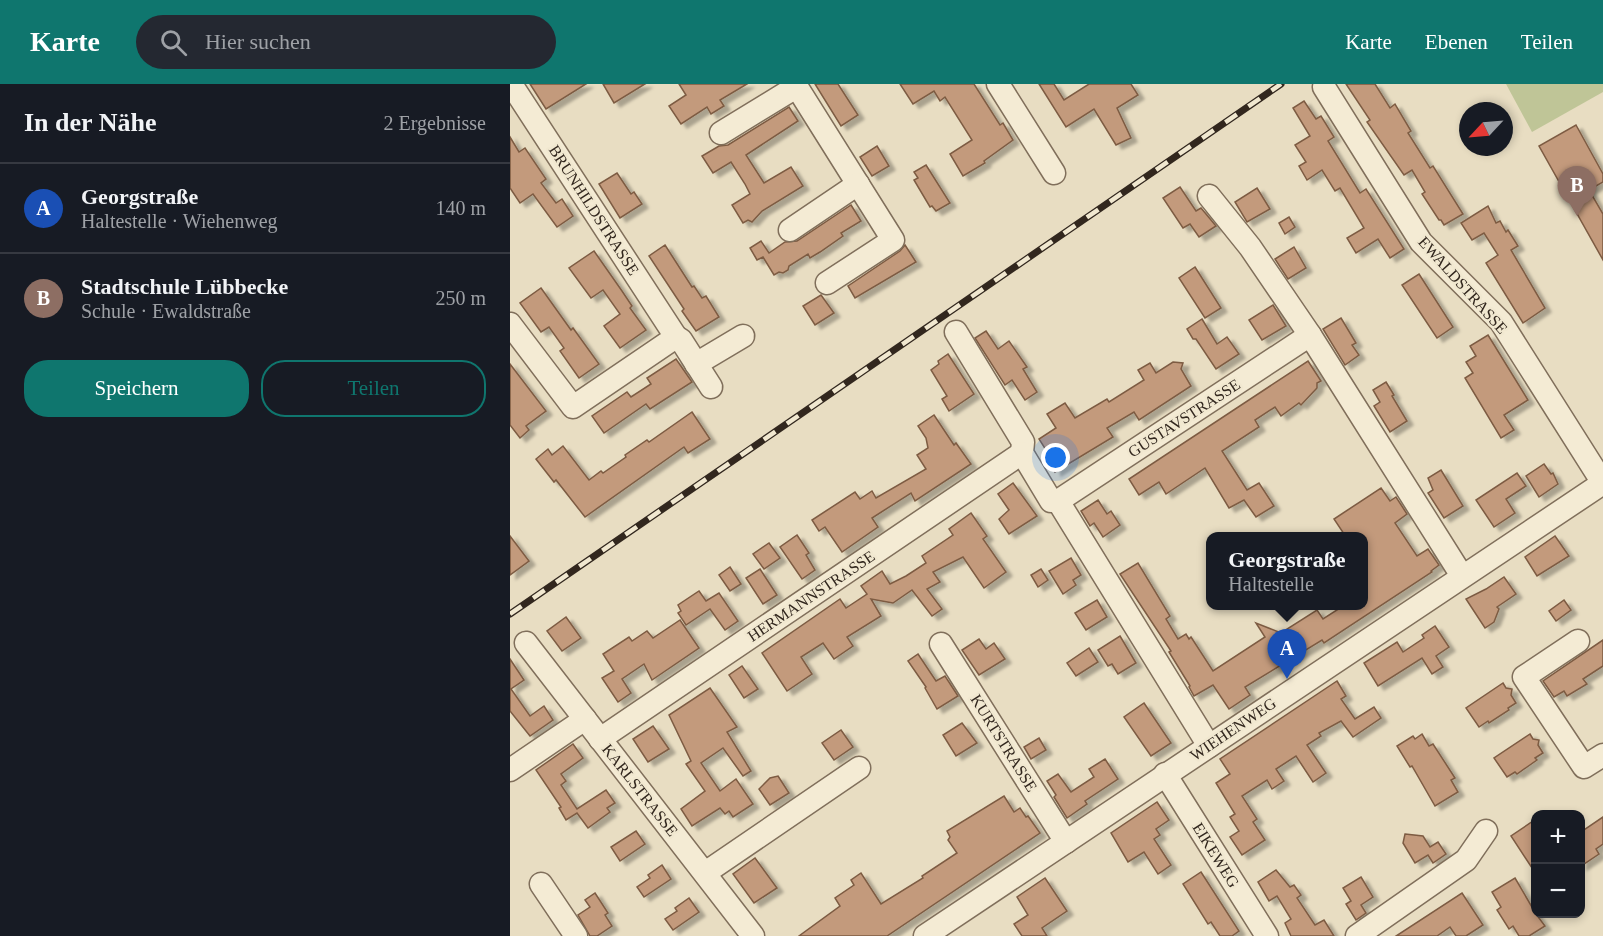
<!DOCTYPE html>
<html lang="de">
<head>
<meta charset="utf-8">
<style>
  body { margin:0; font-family:"Times New Roman",serif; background:#242831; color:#f1f3f6 }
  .controls { position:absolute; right:18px; bottom:18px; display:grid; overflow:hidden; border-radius:12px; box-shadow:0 3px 9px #0003 }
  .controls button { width:54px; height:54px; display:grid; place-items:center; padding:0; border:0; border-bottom:2px solid #363941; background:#171b24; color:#f1f3f6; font:30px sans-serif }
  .compass { position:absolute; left:949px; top:18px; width:54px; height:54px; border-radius:50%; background:#171b24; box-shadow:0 3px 9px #0003; rotate:244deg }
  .you { position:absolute; left:546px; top:374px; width:21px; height:21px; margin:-15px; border:4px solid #fff; border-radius:50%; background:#1a73e8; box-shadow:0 0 0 9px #1a73e833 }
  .badge { display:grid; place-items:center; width:39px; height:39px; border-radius:50%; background:#0f766e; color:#fff; font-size:20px; font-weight:700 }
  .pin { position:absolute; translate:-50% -50px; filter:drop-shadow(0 2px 3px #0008) }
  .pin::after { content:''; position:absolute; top:32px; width:21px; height:18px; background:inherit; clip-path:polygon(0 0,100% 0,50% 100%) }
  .popup { position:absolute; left:696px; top:448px; width:162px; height:78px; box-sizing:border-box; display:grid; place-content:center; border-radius:12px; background:#171b24; filter:drop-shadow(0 2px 4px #0005); font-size:20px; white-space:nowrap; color:#9ea1a6 }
  .popup b { font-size:22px; color:#f1f3f6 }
  .popup::after { content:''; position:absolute; left:50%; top:100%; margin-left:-12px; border:12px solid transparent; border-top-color:#171b24 }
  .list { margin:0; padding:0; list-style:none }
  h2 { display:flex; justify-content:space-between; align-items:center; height:78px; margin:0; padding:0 24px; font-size:26px }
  h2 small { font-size:20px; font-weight:400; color:#9ea1a6 }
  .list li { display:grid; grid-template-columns:39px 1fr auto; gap:18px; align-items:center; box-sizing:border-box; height:90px; padding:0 24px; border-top:2px solid #363941 }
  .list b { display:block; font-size:22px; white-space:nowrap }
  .list p { margin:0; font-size:20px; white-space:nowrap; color:#9ea1a6 }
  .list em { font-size:20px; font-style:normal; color:#9ea1a6 }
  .actions { display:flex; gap:12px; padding:18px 24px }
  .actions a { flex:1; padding:14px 0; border:2px solid #0f766e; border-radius:24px; text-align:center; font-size:21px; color:#0f766e }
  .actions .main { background:#0f766e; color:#fff }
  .icon { flex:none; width:33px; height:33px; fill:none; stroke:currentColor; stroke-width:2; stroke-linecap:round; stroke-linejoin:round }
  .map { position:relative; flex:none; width:1093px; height:852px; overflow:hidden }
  header { display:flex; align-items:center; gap:36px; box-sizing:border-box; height:84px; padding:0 30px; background:#0f766e; color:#fff }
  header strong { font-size:28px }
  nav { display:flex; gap:33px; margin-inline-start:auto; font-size:21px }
  .search { width:420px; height:54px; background:#242831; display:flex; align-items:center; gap:15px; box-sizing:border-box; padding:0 21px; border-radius:33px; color:#9ea1a6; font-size:22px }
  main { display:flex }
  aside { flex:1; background:#171b24 }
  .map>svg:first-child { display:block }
  .garden { fill:#bfc597 }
  .building { fill:#c39a7b; stroke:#7d5b43; stroke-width:1.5; filter:url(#shadow) }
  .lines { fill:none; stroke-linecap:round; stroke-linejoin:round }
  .minor-casing { stroke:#806f5b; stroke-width:25 }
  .minor { stroke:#f4ebd4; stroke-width:22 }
  .rail-casing { stroke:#32271e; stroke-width:7 }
  .rail { stroke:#f1e8d0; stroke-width:4.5; stroke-dasharray:14; stroke-linecap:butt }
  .labels { text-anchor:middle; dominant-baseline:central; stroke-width:5; stroke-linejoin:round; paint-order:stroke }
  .street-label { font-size:16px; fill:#32271e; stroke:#f1e8d0 }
</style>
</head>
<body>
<header>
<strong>Karte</strong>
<div class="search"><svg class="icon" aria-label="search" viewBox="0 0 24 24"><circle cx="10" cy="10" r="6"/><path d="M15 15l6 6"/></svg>Hier suchen</div>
<nav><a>Karte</a><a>Ebenen</a><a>Teilen</a></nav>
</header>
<main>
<aside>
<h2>In der Nähe<small>2 Ergebnisse</small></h2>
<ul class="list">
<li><span class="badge" style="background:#1a4fb4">A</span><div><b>Georgstraße</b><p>Haltestelle · Wiehenweg</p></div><em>140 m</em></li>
<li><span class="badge" style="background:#8d6e63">B</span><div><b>Stadtschule Lübbecke</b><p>Schule · Ewaldstraße</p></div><em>250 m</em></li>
</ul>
<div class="actions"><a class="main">Speichern</a><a>Teilen</a></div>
</aside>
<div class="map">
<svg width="1093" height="852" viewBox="0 0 1093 852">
  <defs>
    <filter id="shadow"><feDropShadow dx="6" dy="4" stdDeviation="1.5" flood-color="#0004"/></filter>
  </defs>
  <rect width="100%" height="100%" fill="#e8ddc2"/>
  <polygon class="garden" points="996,0 1093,0 1093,8 1022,48"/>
  <g class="building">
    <polygon points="20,0 76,0 36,25"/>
    <polygon points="93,0 135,0 104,19"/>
    <polygon points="169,0 237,0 210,16 214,22 201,30 197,23 171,40 159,22 176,11"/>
    <polygon points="305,0 328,0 348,31 331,42"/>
    <polygon points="390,0 464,0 490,41 493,39 503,56 474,77 475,79 453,92 440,70 462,56 435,13 430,17 424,7 403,20"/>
    <polygon points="529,0 544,0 554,16 579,0 621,0 628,11 607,24 621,54 606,61 584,25 556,43"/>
    <polygon points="836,0 865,0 880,24 885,20 901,47 898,49 920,84 923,82 953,130 934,141 931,136 929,136 912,110 915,108 902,86 894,91 857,38 860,36"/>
    <polygon points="794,17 806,35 811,32 824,53 818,57 850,109 856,105 894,165 880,174 868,155 846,169 837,154 854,144 830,104 825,107 812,86 797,96 789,82 796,78 785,61 800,52 783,24"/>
    <polygon points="279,23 288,37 236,71 254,99 281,83 293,102 252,127 242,138 238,136 233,139 222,121 240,110 235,100 221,78 203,89 192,72 209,62 218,61"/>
    <polygon points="1066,41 1093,90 1093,98 1079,106 1093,130 1093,176 1029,62"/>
    <polygon points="0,53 9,68 15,64 36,95 31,99 46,119 52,115 63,132 47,143 23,110 10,119 0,104"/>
    <polygon points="367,62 379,82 362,92 350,73"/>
    <polygon points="416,81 440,119 426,127 422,122 420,123 404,96 408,94 404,88"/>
    <polygon points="107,89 121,110 124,108 132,120 110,134 89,100"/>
    <polygon points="670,103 686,127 691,124 706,142 689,153 680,140 673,144 653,114"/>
    <polygon points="747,104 760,125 737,138 725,118"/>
    <polygon points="341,121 351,137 331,149 333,152 310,168 300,174 298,170 279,182 278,186 273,189 269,188 264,191 253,173 247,176 240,164 251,157 259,169 275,158 287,157"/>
    <polygon points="978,122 986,139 990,137 996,148 998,146 1008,162 1001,166 1035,224 1013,239 976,179 988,171 974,149 962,156 951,139"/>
    <polygon points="779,133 785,143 775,150 769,139"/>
    <polygon points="155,161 182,203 184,202 192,214 196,212 209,233 186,247 172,227 174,225 139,172"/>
    <polygon points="395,161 406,178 345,214 338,202 390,167"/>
    <polygon points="784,163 796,184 778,195 765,175"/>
    <polygon points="84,167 112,207 122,222 120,224 136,246 110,264 94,242 110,230 93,206 81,214 59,184"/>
    <polygon points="685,183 711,224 695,234 669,194"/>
    <polygon points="909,190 943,243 927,254 892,201"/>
    <polygon points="31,204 61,246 63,244 89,280 69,294 50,267 54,264 39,243 31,248 10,219"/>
    <polygon points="311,211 324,229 305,241 293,222"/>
    <polygon points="763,221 776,242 752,256 739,236"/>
    <polygon points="831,234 846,259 842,261 849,271 835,281 813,245"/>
    <polygon points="692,235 707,260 717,253 729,270 706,285 686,255 683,255 677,245"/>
    <polygon points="476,247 488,265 499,257 517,283 513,285 527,308 515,316 502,296 495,301 465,254"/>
    <polygon points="978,251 1018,316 994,331 1004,346 991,354 955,294 963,289 956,278 966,272 960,262"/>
    <polygon points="438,270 464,310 439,327 432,315 437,312 421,286 429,280 428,277"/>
    <polygon points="166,275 182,298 140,325 136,320 94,349 82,332 117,308 121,313 141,300 137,294"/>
    <polygon points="798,277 811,297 807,299 807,304 791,321 789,319 771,332 765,323 745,336 749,343 712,367 737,406 749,399 764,422 746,433 734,416 719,424 695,384 656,410 649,398 629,411 619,395"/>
    <polygon points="663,278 673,279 671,285 681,302 629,336 624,328 597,344 603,353 545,388 543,377 529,355 546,344 537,330 555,319 565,334 597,315 599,318 634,296 628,286 640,279 646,289"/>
    <polygon points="0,280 36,327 16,342 19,346 10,354 0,341"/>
    <polygon points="876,298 884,311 882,312 897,337 880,348 864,322 870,318 863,306"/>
    <polygon points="182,328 200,355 178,369 174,363 75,433 46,396 44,398 26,375 38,365 42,371 53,362 79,396 91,387 93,389 116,373 115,371 137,356 139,358"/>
    <polygon points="424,331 444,361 446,359 461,380 405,417 401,409 362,434 368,443 332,468 315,443 309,447 302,436 345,408 350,415 362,407 366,414 416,385 407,371 418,364 416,354 408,342"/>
    <polygon points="1034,380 1041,390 1043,389 1048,400 1029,413 1016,392"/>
    <polygon points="931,386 953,422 934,434 918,409 923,406 918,394"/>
    <polygon points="1007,389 1016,402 996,415 1005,429 984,443 966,416"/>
    <polygon points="503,399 527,432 499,450 489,435 499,426 488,410"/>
    <polygon points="871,404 880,417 886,413 897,430 885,439 907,472 918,465 929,481 921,487 922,488 814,559 812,556 735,603 740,611 719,625 703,601 684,612 679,603 680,602 659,568 661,567 610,490 628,479 660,532 656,535 668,555 676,550 679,555 681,553 703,587 755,553 746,539 771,549 807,526 813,535 833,522 854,522 854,453 836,453 824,435"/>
    <polygon points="588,416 597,430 601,427 610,441 593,453 584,439 580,442 571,427"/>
    <polygon points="461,429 477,452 473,455 496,488 474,504 453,473 423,488 430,498 417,505 432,525 422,532 402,506 383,519 361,515 371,532 337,553 343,562 324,575 313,559 291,573 302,590 277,607 252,569 330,515 336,524 357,510 351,502 372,487 380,500 396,492 416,479 412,472 443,451 439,445"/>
    <polygon points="287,451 299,469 296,471 305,486 292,495 270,463"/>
    <polygon points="0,452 19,477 0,491"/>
    <polygon points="1045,452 1059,472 1027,492 1015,473"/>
    <polygon points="259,459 270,474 254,485 243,470"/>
    <polygon points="561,474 571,491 563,496 566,501 553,510 539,487"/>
    <polygon points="220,483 231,500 220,507 209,491"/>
    <polygon points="250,485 267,511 253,520 236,494"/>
    <polygon points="531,485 538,496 528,503 521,491"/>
    <polygon points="994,493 1006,510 987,523 989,525 984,538 975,544 956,515 976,505"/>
    <polygon points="189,507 196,517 209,509 228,537 215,546 200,525 176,541 168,529 171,527 168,521"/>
    <polygon points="587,516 597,533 576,546 565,529"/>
    <polygon points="1054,516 1061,526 1046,537 1039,527"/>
    <polygon points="56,533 71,554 52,567 37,547"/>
    <polygon points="170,536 189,564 142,596 134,580 112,595 121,609 108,618 92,594 104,587 93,570 119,553 122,557 137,547 143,554"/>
    <polygon points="925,542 939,563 926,572 933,583 922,590 912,574 868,602 854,579 887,558 893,568 914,554 912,551"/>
    <polygon points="610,552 626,579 608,590 602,580 598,582 588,566"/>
    <polygon points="469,555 476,565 484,559 495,575 469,591 452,566"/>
    <polygon points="1093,556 1093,582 1073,595 1077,600 1057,612 1054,607 1044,613 1033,597"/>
    <polygon points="579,564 588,578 566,592 557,579"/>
    <polygon points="408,570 426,597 435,592 448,612 427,625 415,604 416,603 398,577"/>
    <polygon points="0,575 14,596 1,605 20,632 34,622 43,636 20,652 0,627"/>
    <polygon points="232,582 248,605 234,614 219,591"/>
    <polygon points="827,597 836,612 831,615 845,635 864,623 871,634 843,653 831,637 809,649 811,652 797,661 816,689 803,698 786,672 766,685 774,697 762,705 757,696 732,712 747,735 743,738 755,756 732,771 720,753 729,747 720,733 725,730 706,699 720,690 710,675"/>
    <polygon points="993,599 996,604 1002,605 1001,611 1006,619 998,624 999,626 979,639 978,637 969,643 956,624"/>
    <polygon points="200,604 227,643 217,648 241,687 233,692 213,664 191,679 210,707 226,695 243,720 223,733 219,727 215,730 210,724 182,742 171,725 195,707 176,680 181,677 159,631"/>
    <polygon points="634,619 661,659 641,672 614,633"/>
    <polygon points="452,639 467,659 446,672 433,651"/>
    <polygon points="143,642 159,665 138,678 123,655"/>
    <polygon points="331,646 343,663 324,676 312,659"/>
    <polygon points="912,650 919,662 923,660 945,694 941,696 948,708 925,722 902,682 900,683 887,662 903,652 905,655"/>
    <polygon points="1020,650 1023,655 1029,656 1028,661 1033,669 1025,674 1027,676 1007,690 1005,688 997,693 984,674"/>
    <polygon points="529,654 536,666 521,675 514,663"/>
    <polygon points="63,660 73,674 51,690 56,697 51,701 67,725 96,706 105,719 97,724 100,728 78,744 67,729 56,736 49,724 51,723 26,686"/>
    <polygon points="595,675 608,695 575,717 577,720 557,734 544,713 546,711 537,697 548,690 561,708 584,693 579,685"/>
    <polygon points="268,692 279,709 260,721 249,705 260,694"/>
    <polygon points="494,712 504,728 510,724 516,733 518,732 530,749 377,852 289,852 330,822 325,814 344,801 341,796 351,789 371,820 413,794 412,792 447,769 438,756 440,753 437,747"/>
    <polygon points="647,718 659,736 646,745 650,751 644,755 661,781 648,790 634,768 618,778 601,749"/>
    <polygon points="1093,733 1093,760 1086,765 1089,770 1071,782 1071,748"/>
    <polygon points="1026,735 1026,790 1001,752"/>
    <polygon points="126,747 135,760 110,777 101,763"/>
    <polygon points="895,750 913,752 920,763 928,758 936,770 923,779 918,771 905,779 893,759"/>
    <polygon points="245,774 267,804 244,819 223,790"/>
    <polygon points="152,781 161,795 134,813 127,803 140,794 138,791"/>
    <polygon points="766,786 780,803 784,801 791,811 787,814 805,841 814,836 824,852 781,852 775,839 781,835 767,812 759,817 748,798"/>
    <polygon points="691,788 729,847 722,852 710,852 701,838 698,840 673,800"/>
    <polygon points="851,793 863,813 851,821 856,829 846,836 836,820 841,817 833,804"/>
    <polygon points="535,794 557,827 532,844 537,852 512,852 504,840 518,831 507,813"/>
    <polygon points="1005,794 1026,830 1035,842 1019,852 1009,852 1003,842 999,845 987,826 991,823 982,808"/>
    <polygon points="85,809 98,829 95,831 102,842 87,852 80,852 68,831 80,823 75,816"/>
    <polygon points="952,809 973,841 956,852 946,852 940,843 927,852 886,852"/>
    <polygon points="179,814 189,828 163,846 155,835 167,827 165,824"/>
  </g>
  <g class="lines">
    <defs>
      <g id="minor">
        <polyline points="285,0 383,156 317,199"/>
        <polyline points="488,0 544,89"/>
        <polyline points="814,3 911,158 991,238 1093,399"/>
        <polyline points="211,49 286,3"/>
        <polyline points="699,112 740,163 800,251"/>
        <polyline points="280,146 348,100"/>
        <polyline points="0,240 63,323 166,253 1,0"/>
        <polyline points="446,248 513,358 512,369 541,417 548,417 699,662"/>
        <polyline points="166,253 171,256 201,303"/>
        <polyline points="186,280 233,252"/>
        <polyline points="548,417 800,251 952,492"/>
        <polyline points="1068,557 1014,593 1074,683 1093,671"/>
        <polyline points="16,559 243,852"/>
        <polyline points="431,560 556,758"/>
        <polyline points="90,655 512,369"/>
        <polyline points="0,686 75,635"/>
        <polyline points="655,690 757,852"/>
        <polyline points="195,789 349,684"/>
        <polyline points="31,800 66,852"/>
        <polyline points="415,852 1093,399"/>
        <polyline points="847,852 956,776 976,747"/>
      </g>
    </defs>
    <use href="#minor" class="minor-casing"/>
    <use href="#minor" class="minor"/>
    <defs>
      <polyline id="rail" points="0,530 771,0"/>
    </defs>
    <use href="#rail" class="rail-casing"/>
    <use href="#rail" class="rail"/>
  </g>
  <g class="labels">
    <g class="street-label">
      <text transform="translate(84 126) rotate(57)">BRUNHILDSTRASSE</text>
      <text transform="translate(953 201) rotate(48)">EWALDSTRASSE</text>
      <text transform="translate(674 334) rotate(-33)">GUSTAVSTRASSE</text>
      <text transform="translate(301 512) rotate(-34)">HERMANNSTRASSE</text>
      <text transform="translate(723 645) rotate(-34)">WIEHENWEG</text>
      <text transform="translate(494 659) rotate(58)">KURTSTRASSE</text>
      <text transform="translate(130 706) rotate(52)">KARLSTRASSE</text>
      <text transform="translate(706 771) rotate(58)">EIKEWEG</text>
    </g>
  </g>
</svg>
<div class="controls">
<button>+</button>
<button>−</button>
</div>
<svg class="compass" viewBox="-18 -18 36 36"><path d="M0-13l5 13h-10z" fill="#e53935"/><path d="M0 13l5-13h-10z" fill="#9ea1a6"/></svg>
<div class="you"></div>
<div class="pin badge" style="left:777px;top:595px;background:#1a4fb4">A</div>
<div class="popup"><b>Georgstraße</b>Haltestelle</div>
<div class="pin badge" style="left:1067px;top:132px;background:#8d6e63">B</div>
</div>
</main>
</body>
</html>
